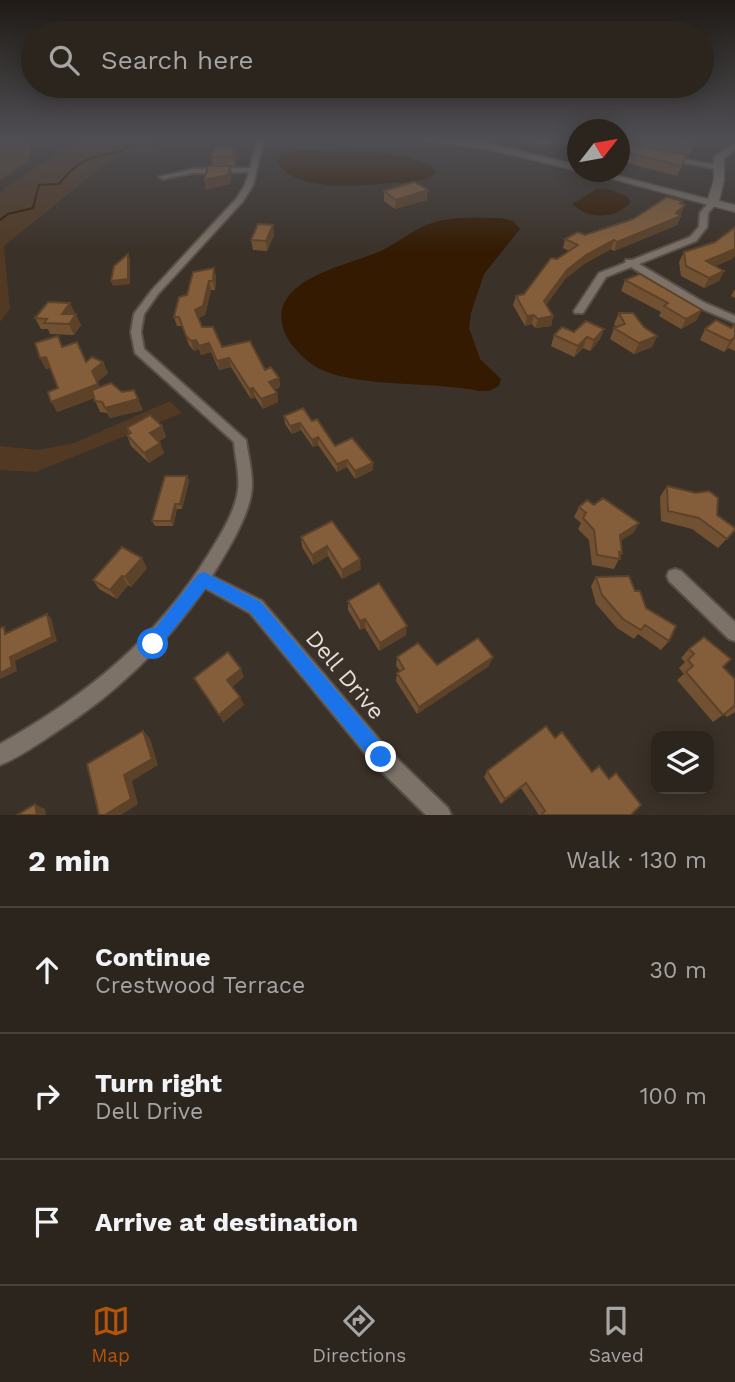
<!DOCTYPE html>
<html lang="en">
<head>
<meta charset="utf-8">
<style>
  body { margin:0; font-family:"Work Sans",sans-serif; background:#342d27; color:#f1f3f6 }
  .controls { position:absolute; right:21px; bottom:21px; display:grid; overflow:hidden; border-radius:14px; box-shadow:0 4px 18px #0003 }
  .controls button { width:63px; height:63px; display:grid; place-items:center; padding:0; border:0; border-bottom:2px solid #48423c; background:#2c251e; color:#f1f3f6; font:35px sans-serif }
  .compass { position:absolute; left:567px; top:119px; width:63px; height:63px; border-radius:50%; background:#2c251e; box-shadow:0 4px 18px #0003; rotate:59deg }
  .stop { position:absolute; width:21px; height:21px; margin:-16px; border:5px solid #1a73e8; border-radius:50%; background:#fff }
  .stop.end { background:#1a73e8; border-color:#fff; box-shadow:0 2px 7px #0008 }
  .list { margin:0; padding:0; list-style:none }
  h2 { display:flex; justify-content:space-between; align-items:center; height:91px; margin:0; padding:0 28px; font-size:30px }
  h2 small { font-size:23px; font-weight:400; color:#a6a5a4 }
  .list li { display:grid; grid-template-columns:46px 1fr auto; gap:21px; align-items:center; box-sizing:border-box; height:126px; padding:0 28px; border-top:2px solid #48423c }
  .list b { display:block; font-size:26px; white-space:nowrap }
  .list p { margin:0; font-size:23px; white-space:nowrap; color:#a6a5a4 }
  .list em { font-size:23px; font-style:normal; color:#a6a5a4 }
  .icon { flex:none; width:38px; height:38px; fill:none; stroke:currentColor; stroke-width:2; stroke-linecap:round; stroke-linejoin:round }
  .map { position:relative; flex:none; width:735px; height:815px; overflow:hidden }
  .search { position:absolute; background:#2c251e; box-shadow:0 4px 18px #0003; left:21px; right:21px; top:21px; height:77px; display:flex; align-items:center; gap:18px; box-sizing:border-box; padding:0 24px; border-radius:38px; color:#a6a5a4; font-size:26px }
  .sheet { height:469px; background:#2c251e }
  nav { display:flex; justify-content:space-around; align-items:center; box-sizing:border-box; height:98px; border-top:2px solid #48423c; background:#2c251e; font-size:19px; color:#a6a5a4 }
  nav a { display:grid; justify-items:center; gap:4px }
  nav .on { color:#b45309 }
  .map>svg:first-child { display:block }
  .green { fill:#513923 }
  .water { fill:#331a00 }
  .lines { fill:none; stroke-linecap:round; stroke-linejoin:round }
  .stream { stroke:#331a00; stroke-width:2 }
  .street-casing { stroke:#584f48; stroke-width:4 }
  .secondary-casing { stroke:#584f48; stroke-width:3 }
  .street { fill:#7d7268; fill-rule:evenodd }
  .secondary { fill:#7d7268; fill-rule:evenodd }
  .wall { fill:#725132 }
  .shaded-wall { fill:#5c4229 }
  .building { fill:#845e3a; stroke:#5c4229; stroke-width:2 }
  .route { fill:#1a73e8 }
  .labels { text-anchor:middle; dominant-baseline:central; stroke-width:5; stroke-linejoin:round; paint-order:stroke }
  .near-street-label { font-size:23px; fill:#e5ded9; stroke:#3a3128 }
</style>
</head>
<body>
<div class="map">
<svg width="735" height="815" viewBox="0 0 735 815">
  <rect width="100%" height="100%" fill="#3a3128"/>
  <g class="green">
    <polygon points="86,139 156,139 154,145 191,143 187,149 135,154 108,162 4,246 10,309 0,322 0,192 67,146"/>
    <polygon points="170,401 182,413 36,472 0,470 0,446 38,450 74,443"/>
  </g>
  <g class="water">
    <path d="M294,150L377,152L407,157L432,166L437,173L423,180L410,182C375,183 300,197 278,163L280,155Z"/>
    <path d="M606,188L628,197L630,203C614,220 588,219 572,204L597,189Z"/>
    <path d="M501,218L513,221L520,229L484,274L471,313L469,328L480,359L501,379L499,386L489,391H479C431,381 364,388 322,370C308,364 290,346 285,333C263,280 347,266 381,251C398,243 413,229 432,223C452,216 479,218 501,218Z"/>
  </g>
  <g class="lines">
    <path class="stream" d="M0,220L8,214L33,208L39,185L59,184C78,159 93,156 123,151L128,145"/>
    <defs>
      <g id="street">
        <path d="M258,139H264L253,185L243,201L158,294L144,314L141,332L144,349L246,440C248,455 252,469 252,484C252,513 227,551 212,576L262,601L388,750L448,808L451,815H426L374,764L250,613L205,588C163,648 117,693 56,732C38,744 20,757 0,765V744C87,695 157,639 210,552C221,534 235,512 238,490C240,474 235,458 234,442L135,353L131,332L134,314L152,290L237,198L245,185L249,172L193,173L163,179L159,177L193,169L250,168Z"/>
        <polygon points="519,139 578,140 578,144 522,141"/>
        <polygon points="666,156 717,165 721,167 717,169 669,160 666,160"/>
        <polygon points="710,201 717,203 708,213 707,227 696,241 639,264 703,302 735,316 735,323 695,306 631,267 606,277 583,313 575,313 574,311 599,273 625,263 626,260 632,260 690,237 699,227 700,213"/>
        <polygon points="675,569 681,571 735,622 735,641 729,639 669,581 667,576 669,571"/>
      </g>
      <g id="secondary">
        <polygon points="84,139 154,139 149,142 89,142"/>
        <polygon points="414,139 487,143 578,165 578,171 487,149"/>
        <polygon points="735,143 735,150 724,158 724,180 719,201 735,205 735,212 587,172 603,172 708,199 714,180 714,157"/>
      </g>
    </defs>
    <use href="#street" class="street-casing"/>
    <use href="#secondary" class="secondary-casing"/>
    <use href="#street" class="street"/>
    <use href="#secondary" class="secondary"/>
  </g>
  <g class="wall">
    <polygon points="620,139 687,139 695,141 692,150 688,156 687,156 677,176 620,161"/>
    <polygon points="211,157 237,157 235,166 213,166"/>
    <polygon points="384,191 427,200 395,209 384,201"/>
    <polygon points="683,201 682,204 685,205 680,215 681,216 677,225 614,251 611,249 584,264 565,279 546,305 553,316 551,326 535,328 532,324 525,326 513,305 516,296 524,294 557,259 569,251 563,248 565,239 585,235 633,219"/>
    <polygon points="273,225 274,235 267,251 253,250 251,240"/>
    <polygon points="684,252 732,259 715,266 724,271 719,281 704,288 681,276 679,262"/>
    <polygon points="214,268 216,277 215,290 211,290 205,315 198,318 202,327 222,347 279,378 280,387 274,390 277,393 278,402 263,409 255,397 251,399 231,367 219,370 211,352 201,355 199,349 194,351 189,345 182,326 177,326 174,317 187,295"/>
    <polygon points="640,274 697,320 681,329 659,316 661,312 621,291 625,280"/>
    <polygon points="735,289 735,298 731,296"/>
    <polygon points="75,313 74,314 81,325 74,335 50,334 48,329 41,329 35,318"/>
    <polygon points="619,313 644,327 657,336 652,347 634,354 610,339 614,328 616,327 614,324"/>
    <polygon points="735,326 735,351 728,348 724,352 700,340 705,329 731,328"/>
    <polygon points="604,329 600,339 590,351 583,348 574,357 551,346 554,335"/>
    <polygon points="63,347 86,362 103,362 108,373 97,382 99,388 143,410 110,418 107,413 100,412 94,398 57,412 58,388 50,368 46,369 40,358"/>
    <polygon points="284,416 312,421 335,446 373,470 355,479 347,467 337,472 318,445 313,447 301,430 292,434 285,424"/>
    <polygon points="162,426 166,437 159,441 164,453 149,463 131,446 127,435 129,434 127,428"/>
    <polygon points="187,476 189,481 182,509 177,509 173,526 155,526 152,521"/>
    <polygon points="667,486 717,515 735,530 718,548 692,529 661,521 660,497"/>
    <polygon points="594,505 639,523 633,533 621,540 622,553 614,569 592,565 589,540 578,529 581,523 574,517 579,507"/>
    <polygon points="332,521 361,569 342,579 328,556 313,565 302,547 301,537"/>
    <polygon points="147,568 131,587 128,585 117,599 99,589 93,580"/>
    <polygon points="596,577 635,591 669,641 661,650 638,634 634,639 617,628 596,604 591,586"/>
    <polygon points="348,601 406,635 379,651 365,628 360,630 348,610"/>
    <polygon points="689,649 723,667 735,679 735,712 727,717 724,714 713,722 677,680 684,674 679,668 685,662 681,658"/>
    <polygon points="397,657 437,665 489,666 417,714 396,681 397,673 400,671 396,666"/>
    <polygon points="555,738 592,772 631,815 539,815 521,788 501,804 484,777 487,771"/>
  </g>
  <g class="shaded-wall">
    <polygon points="11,139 28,139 31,146 29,161 0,180 0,146"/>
    <polygon points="235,148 237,157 235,166 233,157"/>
    <polygon points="231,166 232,175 230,184 206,190 204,180"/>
    <polygon points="428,190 427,200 395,209 396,200"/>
    <polygon points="685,205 681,214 678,217 681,216 677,225 614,251 617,242 676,213"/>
    <polygon points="273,225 274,235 267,251 266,241"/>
    <polygon points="614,240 611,249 584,264 565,279 542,311 544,301 567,270 586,255"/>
    <polygon points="735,249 735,256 732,259 701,272 706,261"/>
    <polygon points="128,254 130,259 130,284 113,286 111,281"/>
    <polygon points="214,268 216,277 215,290 213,281"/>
    <polygon points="724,271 719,281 704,288 709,278"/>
    <polygon points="209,281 211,290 205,315 197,319 195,310"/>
    <polygon points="70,303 75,313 67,324 62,314"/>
    <polygon points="702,310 697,320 681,329 686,319"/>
    <polygon points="76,314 81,325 74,335 69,324"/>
    <polygon points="534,315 532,324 525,326 527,316"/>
    <polygon points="553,316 551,326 535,328 538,319"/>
    <polygon points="604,329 600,339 590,351 594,340"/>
    <polygon points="657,336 652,347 634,354 639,343"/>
    <polygon points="587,337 583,348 574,357 578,346"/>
    <polygon points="735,337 728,348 724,352 730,341"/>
    <polygon points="196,340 199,349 194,351 191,341"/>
    <polygon points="209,343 211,352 201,355 199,346"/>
    <polygon points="46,357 51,367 46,369 40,358"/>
    <polygon points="229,358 231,367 219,370 217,361"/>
    <polygon points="103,362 108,373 97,382 92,371"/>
    <polygon points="279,378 280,387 270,391 269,382"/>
    <polygon points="98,384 103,395 57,412 51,402"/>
    <polygon points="253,388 255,397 251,399 249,389"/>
    <polygon points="277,393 278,402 263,409 261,399"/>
    <polygon points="138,399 143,410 110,418 105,408"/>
    <polygon points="300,423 301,430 292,434 290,426"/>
    <polygon points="162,426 166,437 155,444 150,433"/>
    <polygon points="318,437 318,445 313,447 312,440"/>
    <polygon points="160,443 164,453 149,463 144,453"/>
    <polygon points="347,460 347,467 337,472 337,464"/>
    <polygon points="373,463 373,470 355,479 355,471"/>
    <polygon points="187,476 189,481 182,509 180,504"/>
    <polygon points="175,504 177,509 173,526 171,521"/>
    <polygon points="639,523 633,533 614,545 620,535"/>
    <polygon points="327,546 328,556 313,565 312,555"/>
    <polygon points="142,558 147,568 131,587 125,577"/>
    <polygon points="360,559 361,569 342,579 342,570"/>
    <polygon points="122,576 128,585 117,599 110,590"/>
    <polygon points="47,614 51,618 57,641 15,661 17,671 0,679 0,673 10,657"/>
    <polygon points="365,619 365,628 360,630 360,621"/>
    <polygon points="407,626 406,635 379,651 380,643"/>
    <polygon points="493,657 489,666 417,714 419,707"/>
    <polygon points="241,669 244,677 231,688 227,680"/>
    <polygon points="240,697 244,705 223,723 219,715"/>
    <polygon points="143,731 150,738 158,765 132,781 138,804 121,815 105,815 124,775"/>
    <polygon points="526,783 521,788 501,804 505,799"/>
    <polygon points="35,804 45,809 46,815 37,815"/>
  </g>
  <g class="building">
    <polygon points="0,139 11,139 0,146"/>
    <polygon points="620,139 622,139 622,142 687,155 681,166 620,151"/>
    <polygon points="652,139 687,139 695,141 692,147"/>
    <polygon points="214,148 235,148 233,157 211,157"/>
    <polygon points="208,166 231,166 228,175 204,180"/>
    <polygon points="414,182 428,190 396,200 384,191"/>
    <polygon points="667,197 683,201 680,203 685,205 676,213 681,216 617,242 614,240 586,255 567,270 544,301 553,316 538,319 534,315 527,316 516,296 524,294 551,258 557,259 578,245 565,239 578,232 585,235 633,219"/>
    <polygon points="258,224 273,225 266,241 251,240"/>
    <polygon points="735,227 735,249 706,261 724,271 709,278 686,266 684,252 715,242"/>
    <polygon points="128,254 128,279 111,281 114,266"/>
    <polygon points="214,268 213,281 209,281 203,306 195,310 202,327 213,327 222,347 250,341 265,370 271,367 279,378 269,382 277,393 261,399 253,388 249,389 229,358 217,361 209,343 199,346 196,340 191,341 186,336 179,317 174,317 179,297 187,295 193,272"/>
    <polygon points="640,274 702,310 686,319 664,306 668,303 625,280"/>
    <polygon points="48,302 70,303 62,314 76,314 69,324 44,323 47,319 35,318"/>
    <polygon points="619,313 633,313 644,327 657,336 639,343 614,328 625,324"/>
    <polygon points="716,320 731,328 734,325 735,326 735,337 730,341 705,329"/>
    <polygon points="586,321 604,329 594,340 587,337 578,346 554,335 562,327 574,332"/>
    <polygon points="58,336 62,347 77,342 86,362 92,357 103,362 92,371 98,384 51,402 48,392 58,388 46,357 40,358 35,343"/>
    <polygon points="111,383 122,392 134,390 138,399 105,408 102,402 95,401 92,390"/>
    <polygon points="303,408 312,421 317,419 335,446 352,438 373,463 355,471 347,460 337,464 318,437 312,440 300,423 290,426 284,416"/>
    <polygon points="150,415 162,426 150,433 160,443 144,453 127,435 131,433 127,428"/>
    <polygon points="165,476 187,476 180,504 175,504 171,521 152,521"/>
    <polygon points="667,486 696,493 709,491 718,498 717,515 735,528 735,530 727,539 699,518 668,511"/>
    <polygon points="603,498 639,523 620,535 622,553 619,552 620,559 597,555 594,530 583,518 586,513 579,507 587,500 594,505"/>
    <polygon points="332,521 360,559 342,570 327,546 312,555 301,537"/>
    <polygon points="122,547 142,558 125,577 122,576 110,590 93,580"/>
    <polygon points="629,576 635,591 640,591 646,608 676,626 669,641 645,625 641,630 623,619 602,595 596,577"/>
    <polygon points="379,583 407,626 380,643 365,619 360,621 348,601"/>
    <polygon points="47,614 52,637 10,657 12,667 0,673 0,628 4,627 5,634"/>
    <polygon points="704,637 731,659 723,667 735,679 735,707 734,706 723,715 686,672 693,666 688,660 694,654 689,649"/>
    <polygon points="478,638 493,657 419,707 397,673 404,669 397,657 418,643 437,665"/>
    <polygon points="228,652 241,669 227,680 240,697 219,715 194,678"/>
    <polygon points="546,726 555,738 562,732 592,772 599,766 609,779 616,773 641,805 631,815 541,815 545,811 526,783 505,799 487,771"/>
    <polygon points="143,731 152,759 124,775 131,799 105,815 99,815 87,764"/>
    <polygon points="35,804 37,815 17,815"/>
  </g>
  <linearGradient id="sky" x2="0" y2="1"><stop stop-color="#201b16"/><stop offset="0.55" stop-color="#4f4e53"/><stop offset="1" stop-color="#4f4e53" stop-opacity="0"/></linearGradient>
  <rect width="735" height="253" fill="url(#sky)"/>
  <polygon class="route" points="204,572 261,602 387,750 390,757 387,763 381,766 374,763 250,612 206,588 158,649 147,649 147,638 198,574"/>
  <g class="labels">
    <g class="near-street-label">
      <text transform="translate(345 675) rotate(50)">Dell Drive</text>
    </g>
  </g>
</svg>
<div class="controls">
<button><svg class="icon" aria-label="layers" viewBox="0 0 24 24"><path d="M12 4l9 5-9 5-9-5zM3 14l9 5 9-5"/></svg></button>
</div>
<svg class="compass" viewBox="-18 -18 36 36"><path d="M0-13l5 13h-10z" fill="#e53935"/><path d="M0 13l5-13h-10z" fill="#a6a5a4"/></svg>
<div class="stop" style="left:153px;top:644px"></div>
<div class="stop end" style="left:381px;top:757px"></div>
<div class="search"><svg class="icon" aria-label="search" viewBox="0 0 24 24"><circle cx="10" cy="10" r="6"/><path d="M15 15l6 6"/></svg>Search here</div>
</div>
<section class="sheet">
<h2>2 min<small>Walk · 130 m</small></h2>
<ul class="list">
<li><svg class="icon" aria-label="ahead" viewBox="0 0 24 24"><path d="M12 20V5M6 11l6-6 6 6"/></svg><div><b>Continue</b><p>Crestwood Terrace</p></div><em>30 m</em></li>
<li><svg class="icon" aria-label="right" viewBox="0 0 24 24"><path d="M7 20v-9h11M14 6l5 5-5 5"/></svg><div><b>Turn right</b><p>Dell Drive</p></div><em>100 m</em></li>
<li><svg class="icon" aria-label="arrive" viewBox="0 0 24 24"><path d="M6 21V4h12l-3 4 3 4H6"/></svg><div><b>Arrive at destination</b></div></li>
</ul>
</section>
<nav>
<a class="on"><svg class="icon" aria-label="map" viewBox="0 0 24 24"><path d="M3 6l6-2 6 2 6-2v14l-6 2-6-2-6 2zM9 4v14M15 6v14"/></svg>Map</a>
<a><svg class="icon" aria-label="directions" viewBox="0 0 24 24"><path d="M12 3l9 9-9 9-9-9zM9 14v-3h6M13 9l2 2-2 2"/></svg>Directions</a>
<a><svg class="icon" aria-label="saved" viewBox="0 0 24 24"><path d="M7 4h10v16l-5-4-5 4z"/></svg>Saved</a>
</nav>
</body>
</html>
